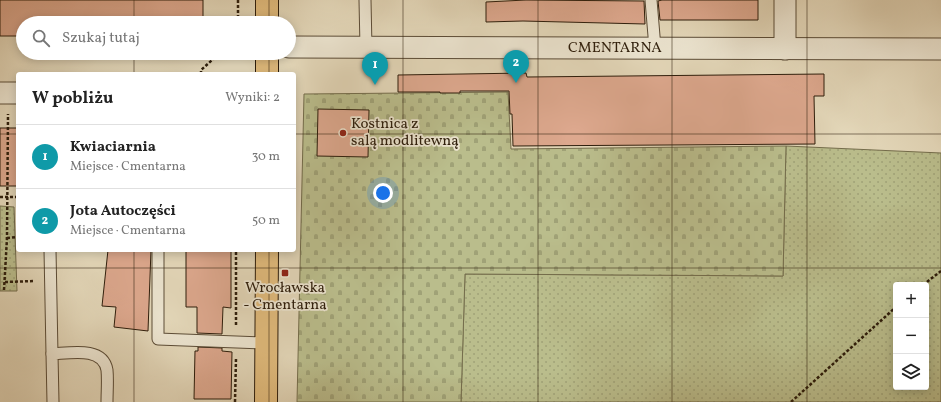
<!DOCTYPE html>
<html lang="pl">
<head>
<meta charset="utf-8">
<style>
  body { margin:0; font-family:Vollkorn,serif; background:#f6f6f6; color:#222 }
  .controls { position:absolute; right:12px; bottom:12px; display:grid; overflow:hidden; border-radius:4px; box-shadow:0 2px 10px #0003 }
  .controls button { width:36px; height:36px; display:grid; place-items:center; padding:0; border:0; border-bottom:1px solid #e0e0e0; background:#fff; color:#222; font:20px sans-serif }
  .you { position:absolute; left:383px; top:193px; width:14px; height:14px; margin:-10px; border:3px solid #fff; border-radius:50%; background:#1a73e8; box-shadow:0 0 0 6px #1a73e833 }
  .badge { display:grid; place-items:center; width:26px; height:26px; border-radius:50%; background:#2563eb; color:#fff; font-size:13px; font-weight:700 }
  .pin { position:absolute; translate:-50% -33px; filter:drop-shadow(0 1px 2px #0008) }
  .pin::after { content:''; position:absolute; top:21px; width:14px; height:12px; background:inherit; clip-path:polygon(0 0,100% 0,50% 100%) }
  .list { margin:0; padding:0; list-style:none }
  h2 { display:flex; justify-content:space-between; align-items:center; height:52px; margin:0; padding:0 16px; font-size:17px }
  h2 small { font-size:13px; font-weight:400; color:#767676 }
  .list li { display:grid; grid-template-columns:26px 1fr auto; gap:12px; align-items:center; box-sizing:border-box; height:64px; padding:0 16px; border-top:1px solid #e0e0e0 }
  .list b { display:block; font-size:15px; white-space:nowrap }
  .list p { margin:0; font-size:13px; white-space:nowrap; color:#767676 }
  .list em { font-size:13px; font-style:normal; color:#767676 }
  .icon { flex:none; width:22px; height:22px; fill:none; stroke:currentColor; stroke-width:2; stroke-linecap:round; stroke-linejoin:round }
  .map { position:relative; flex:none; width:941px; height:402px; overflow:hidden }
  .search { position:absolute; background:#fff; box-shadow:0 2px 10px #0003; left:16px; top:16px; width:280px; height:44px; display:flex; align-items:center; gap:10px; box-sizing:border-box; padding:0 14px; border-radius:22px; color:#767676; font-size:15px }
  .panel { position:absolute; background:#fff; box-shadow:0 2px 10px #0003; left:16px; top:72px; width:280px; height:180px; border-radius:4px }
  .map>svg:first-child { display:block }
  .grass { fill:url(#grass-dots); stroke:#746d4c; fill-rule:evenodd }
  .cemetery { fill:url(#cemetery-stones); stroke:#746d4c }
  .building { fill:#dda88e; stroke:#2d1d0b }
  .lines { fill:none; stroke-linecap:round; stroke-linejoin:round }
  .service-casing { stroke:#5b4c37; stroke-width:13 }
  .minor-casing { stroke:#5b4c37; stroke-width:23 }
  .primary-casing { stroke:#2d1d0b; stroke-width:24 }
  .path { stroke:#2d1d0b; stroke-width:2.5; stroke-dasharray:3 2; stroke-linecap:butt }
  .service { stroke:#ede6d2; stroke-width:11 }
  .minor { stroke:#ede6d2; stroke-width:21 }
  .primary { stroke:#e2bc7d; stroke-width:22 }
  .grid { fill:none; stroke:#2d1d0b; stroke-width:1; stroke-opacity:0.55 }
  .poi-dot { fill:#8f2418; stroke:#ede6d2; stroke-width:1.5 }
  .labels { text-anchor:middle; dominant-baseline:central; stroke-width:3.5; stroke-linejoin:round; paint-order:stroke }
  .street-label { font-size:15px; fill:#2d1d0b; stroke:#ede6d2 }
  .poi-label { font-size:15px; fill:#2d1d0b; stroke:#ede6d2; text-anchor:start }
</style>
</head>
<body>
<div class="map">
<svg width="941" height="402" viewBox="0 0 941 402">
  <defs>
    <pattern id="grass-dots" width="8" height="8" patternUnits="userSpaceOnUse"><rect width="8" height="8" fill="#babd8c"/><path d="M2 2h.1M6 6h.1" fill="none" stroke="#a0a277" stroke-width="1.8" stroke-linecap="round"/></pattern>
    <pattern id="cemetery-stones" width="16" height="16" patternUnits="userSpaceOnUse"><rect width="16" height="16" fill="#babd8c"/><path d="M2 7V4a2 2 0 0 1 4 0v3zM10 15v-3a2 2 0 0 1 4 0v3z" fill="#a0a277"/></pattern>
  </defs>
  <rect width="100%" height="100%" fill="#e4d8ba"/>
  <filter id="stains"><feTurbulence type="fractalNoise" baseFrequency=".005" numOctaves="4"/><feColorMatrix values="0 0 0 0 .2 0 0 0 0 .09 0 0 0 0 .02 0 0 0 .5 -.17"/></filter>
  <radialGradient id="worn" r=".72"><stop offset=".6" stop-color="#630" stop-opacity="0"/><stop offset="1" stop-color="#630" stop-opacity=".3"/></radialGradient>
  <g class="grass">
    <path d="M786,146L941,153V402H461L465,274L783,276ZM896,285H926V387H896Z"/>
    <polygon points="0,206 14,207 17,291 0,291"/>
  </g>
  <polygon class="cemetery" points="508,92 511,149 786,146 783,276 465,274 461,402 297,402 304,94"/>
  <g class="building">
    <polygon points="0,0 203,0 203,23 23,23 23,36 0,36"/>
    <polygon points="526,0 644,1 645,24 523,21 486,22 486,2"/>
    <polygon points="662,0 758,0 758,20 660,20 658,1"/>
    <polygon points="526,73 527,77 824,74 824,96 814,96 815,144 513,146 512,114 510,114 509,91 460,91 460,93 440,93 440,92 398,92 398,75"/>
    <polygon points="318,109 369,110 368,157 317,156"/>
    <rect x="0" y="128" width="18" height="58"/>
    <polygon points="108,250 151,250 148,331 114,327 116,307 102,306"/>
    <polygon points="186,250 231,250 231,308 223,307 222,334 197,333 197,307 186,307"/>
    <polygon points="198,347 222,348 222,351 232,352 231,399 194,399 195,351 198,351"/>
  </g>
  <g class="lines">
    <defs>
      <g id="service">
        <polyline points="365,0 366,48"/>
        <polyline points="651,0 655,48"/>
        <polyline points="50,250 52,354"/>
        <polyline points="158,250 158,339 266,343"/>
        <path d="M53,402L52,354C70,353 103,346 107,370C108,380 107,392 107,402"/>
      </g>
      <g id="minor">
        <polyline points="289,47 941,49"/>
        <polyline points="785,49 785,0"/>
        <polyline points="0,93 18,93"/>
      </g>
      <g id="primary">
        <polyline points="267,23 267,0"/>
        <polyline points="267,53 267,74"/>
        <polyline points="266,402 267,250"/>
      </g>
    </defs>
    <use href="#service" class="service-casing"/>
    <use href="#minor" class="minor-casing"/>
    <use href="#primary" class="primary-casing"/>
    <g class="path">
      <polyline points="238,23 238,0"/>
      <polyline points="201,74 201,70 220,53"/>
      <polyline points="0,197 18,197"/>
      <polyline points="7,238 18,237"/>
      <polyline points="5,282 34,281"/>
      <polyline points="923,285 941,271"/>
      <polyline points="4,290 7,238 8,114"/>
      <polyline points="236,325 236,250"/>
      <polyline points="235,402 236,358"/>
      <polyline points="791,402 896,307"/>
    </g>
    <use href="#service" class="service"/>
    <use href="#minor" class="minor"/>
    <use href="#primary" class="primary"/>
  </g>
  <path class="grid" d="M134,0V23M269,0V23M403,0V402M538,0V402M672,0V402M807,0V402M134,53V74M269,53V74M0,134H18M294,134H941M134,250V402M269,250V402M0,268H941"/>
  <g class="poi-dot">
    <circle cx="343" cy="133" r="4"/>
    <rect x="281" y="269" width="8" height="8" rx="2"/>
  </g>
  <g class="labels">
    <g class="street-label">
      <text x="615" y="48">CMENTARNA</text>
    </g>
    <g class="poi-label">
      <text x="351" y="124">Kostnica z<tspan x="351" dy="17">salą modlitewną</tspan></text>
      <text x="285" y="288" text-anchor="middle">Wrocławska<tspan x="285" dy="17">- Cmentarna</tspan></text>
    </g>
  </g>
  <rect width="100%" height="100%" filter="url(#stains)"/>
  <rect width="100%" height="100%" fill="url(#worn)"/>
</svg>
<div class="controls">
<button>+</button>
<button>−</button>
<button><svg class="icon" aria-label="layers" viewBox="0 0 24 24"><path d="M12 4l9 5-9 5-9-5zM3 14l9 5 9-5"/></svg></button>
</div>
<div class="you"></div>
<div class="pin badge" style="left:375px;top:85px;background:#0f9aa8">1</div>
<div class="pin badge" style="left:516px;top:83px;background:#0f9aa8">2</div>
<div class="search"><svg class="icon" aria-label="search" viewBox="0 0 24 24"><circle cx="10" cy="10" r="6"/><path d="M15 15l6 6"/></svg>Szukaj tutaj</div>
<section class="panel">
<h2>W pobliżu<small>Wyniki: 2</small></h2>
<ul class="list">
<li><span class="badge" style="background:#0f9aa8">1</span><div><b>Kwiaciarnia</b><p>Miejsce · Cmentarna</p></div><em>30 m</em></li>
<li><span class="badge" style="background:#0f9aa8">2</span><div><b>Jota Autoczęści</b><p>Miejsce · Cmentarna</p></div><em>50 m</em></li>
</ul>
</section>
</div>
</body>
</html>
